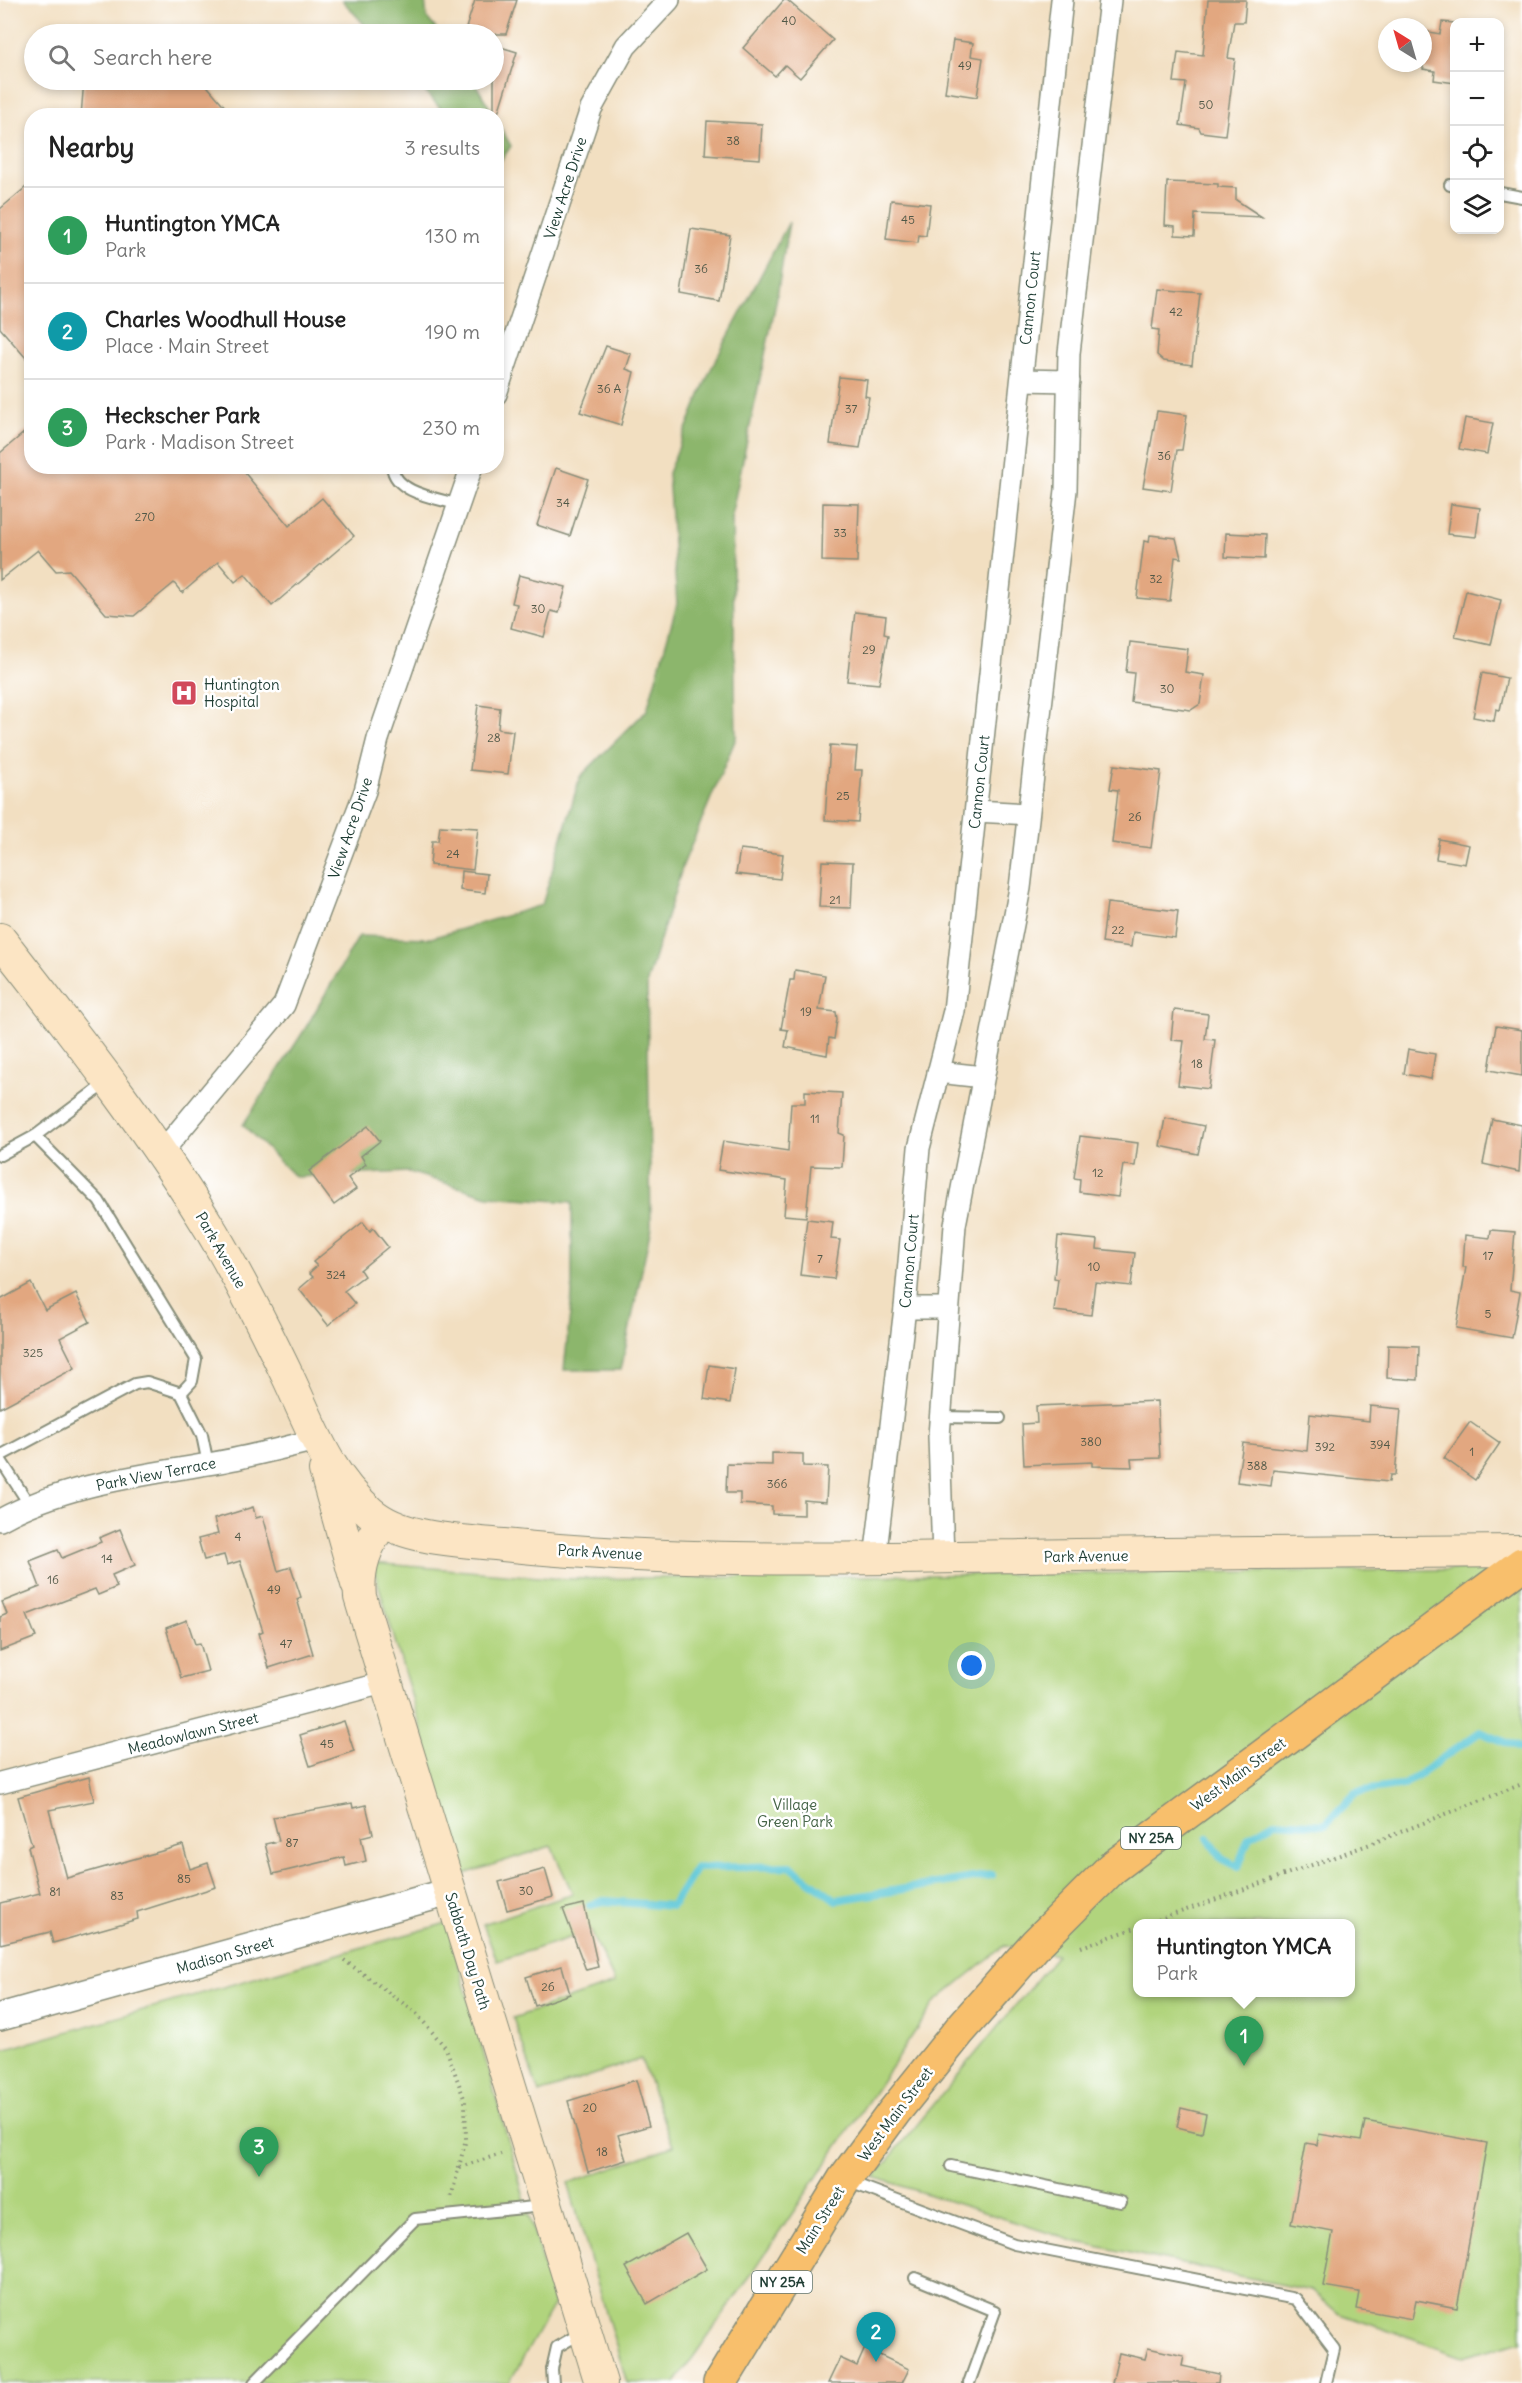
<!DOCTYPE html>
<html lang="en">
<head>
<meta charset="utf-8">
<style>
  body { margin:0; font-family:Delius,sans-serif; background:#f6f6f6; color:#222 }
  .controls { position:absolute; right:18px; top:18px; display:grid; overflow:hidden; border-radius:12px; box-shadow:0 3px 9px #0003 }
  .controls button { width:54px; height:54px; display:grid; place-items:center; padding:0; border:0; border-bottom:2px solid #e0e0e0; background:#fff; color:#222; font:30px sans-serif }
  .compass { position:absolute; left:1378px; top:18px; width:54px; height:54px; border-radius:50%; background:#fff; box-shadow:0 3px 9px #0003; rotate:323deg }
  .you { position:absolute; left:972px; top:1666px; width:21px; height:21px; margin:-15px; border:4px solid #fff; border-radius:50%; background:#1a73e8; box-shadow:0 0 0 9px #1a73e833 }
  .badge { display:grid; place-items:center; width:39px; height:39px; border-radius:50%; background:#d1495b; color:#fff; font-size:20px; font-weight:700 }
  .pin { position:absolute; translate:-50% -50px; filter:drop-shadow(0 2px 3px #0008) }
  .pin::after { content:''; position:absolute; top:32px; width:21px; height:18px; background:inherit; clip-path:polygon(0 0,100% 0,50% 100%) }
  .popup { position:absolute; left:1133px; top:1919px; width:222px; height:78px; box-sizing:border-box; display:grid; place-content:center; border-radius:12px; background:#fff; filter:drop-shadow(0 2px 4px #0005); font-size:20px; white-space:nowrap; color:#767676 }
  .popup b { font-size:22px; color:#222 }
  .popup::after { content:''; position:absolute; left:50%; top:100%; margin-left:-12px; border:12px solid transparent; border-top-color:#fff }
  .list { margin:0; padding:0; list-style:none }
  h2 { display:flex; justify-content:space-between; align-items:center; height:78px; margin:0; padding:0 24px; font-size:26px }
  h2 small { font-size:20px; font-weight:400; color:#767676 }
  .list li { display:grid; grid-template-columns:39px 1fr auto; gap:18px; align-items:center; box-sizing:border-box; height:96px; padding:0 24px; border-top:2px solid #e0e0e0 }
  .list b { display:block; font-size:22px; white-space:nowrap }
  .list p { margin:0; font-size:20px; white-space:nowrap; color:#767676 }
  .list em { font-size:20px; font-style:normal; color:#767676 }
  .icon { flex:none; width:33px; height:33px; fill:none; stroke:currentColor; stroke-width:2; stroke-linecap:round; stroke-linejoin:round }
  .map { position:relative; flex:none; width:1522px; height:2383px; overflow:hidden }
  .search { position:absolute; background:#fff; box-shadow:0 3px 9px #0003; left:24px; top:24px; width:480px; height:66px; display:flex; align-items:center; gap:15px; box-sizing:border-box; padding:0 21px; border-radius:33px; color:#767676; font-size:22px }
  .panel { position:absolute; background:#fff; box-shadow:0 3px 9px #0003; left:24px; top:108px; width:480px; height:366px; border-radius:24px }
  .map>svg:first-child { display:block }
  .green { fill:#b1d47d; stroke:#688858; stroke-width:1.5; fill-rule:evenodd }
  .forest { fill:#8cb66c; stroke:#567a50; stroke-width:1.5 }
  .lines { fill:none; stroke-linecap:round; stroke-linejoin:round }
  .stream { stroke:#5dc7d7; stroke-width:8 }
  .building { fill:#e2a780 }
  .service-casing { stroke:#888e7a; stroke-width:14 }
  .minor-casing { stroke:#888e7a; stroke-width:24 }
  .tertiary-casing { stroke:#888e7a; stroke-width:30 }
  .secondary-casing { stroke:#888e7a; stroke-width:34 }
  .primary-casing { stroke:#888e7a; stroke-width:36 }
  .path { stroke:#888e7a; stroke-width:4; stroke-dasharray:1.5 4.5; stroke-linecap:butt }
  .service { stroke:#fff; stroke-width:10 }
  .minor { stroke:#fff; stroke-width:21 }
  .tertiary { stroke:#fff; stroke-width:27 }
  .secondary { stroke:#fce5c4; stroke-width:32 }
  .primary { stroke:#f8bf6c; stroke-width:33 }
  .labels { text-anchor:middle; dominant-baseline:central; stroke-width:5; stroke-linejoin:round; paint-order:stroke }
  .number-label { font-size:12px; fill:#505847 }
  .shield { fill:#fff; stroke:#627771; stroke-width:1.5 }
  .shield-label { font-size:14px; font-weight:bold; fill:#1f3d34 }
  .street-label { font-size:15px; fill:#1f3d34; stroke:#fff }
  .poi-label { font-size:15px; fill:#1f3d34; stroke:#fff; text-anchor:start }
  .park-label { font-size:15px; fill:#446346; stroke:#fff }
</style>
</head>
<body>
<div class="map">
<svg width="1522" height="2383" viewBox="0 0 1522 2383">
  <rect width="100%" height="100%" fill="#fff"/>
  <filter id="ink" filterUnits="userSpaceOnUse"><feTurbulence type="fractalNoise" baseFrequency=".0167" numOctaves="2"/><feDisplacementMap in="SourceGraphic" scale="12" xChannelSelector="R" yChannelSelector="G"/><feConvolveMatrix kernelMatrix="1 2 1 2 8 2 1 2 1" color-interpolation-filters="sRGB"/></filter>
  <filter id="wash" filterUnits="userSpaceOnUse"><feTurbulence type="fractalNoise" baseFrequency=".008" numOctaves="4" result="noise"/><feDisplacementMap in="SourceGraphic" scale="24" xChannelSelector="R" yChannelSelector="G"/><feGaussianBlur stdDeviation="1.35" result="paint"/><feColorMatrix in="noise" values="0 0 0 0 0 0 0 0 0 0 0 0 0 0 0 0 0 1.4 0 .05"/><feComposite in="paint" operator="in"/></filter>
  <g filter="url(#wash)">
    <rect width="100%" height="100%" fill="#f2dfc1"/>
    <g class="green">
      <path d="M372,1563L562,1579L1522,1569V2341L1463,2357L1338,2313L1312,2291L1077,2242L874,2177L1057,1955L1005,1945L935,2002L748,2279L675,2383H627L568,2183L673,2146L641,2059L539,2093L513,2018L615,1983L591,1931L497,1961L483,1924L573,1894L551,1846L464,1874ZM1138,1924H1350V1992H1138Z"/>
      <polygon points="447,1923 554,2304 509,2383 0,2383 0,2051"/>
    </g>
    <g class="forest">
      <polygon points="342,0 425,0 427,18 440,34 373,34"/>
      <polygon points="414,80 473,80 494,115 447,115"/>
      <polygon points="496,120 511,146 497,166 496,166"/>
      <polygon points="789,222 776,302 732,512 736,738 683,865 647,982 651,1227 621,1370 564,1370 572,1295 572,1202 488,1196 409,1172 295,1177 243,1125 305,1029 359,936 431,938 542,905 580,777 647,710 677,604 668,473 710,371"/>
    </g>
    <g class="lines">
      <g class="stream">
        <polyline points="1208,1838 1222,1859 1238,1867 1249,1837 1274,1822 1325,1825 1357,1792 1404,1785 1480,1732 1522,1749"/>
        <polyline points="590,1905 604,1901 672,1906 696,1868 790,1866 836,1900 992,1875"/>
      </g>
    </g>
    <g id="blocks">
      <g class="building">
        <polygon points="475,0 517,0 506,34 464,34"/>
        <polygon points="784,0 787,0 833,40 800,78 785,65 775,76 743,48"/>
        <polygon points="1208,0 1246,0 1244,22 1234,22 1228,58 1235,59 1225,135 1201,132 1199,128 1180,125 1186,83 1174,82 1178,52 1203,55"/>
        <polygon points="1442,22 1455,23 1455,83 1434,80 1435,71 1423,69 1423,31 1440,34"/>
        <polygon points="953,40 973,43 971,56 983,58 977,97 945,92"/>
        <polygon points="494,45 517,52 498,113 494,113"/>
        <polygon points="84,80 202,80 233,116 81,116"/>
        <polygon points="707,121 762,124 760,159 705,155"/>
        <polygon points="32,182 32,365 0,328 0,209"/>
        <polygon points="1167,182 1218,184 1218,187 1236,188 1236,200 1262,217 1195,214 1194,236 1175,235 1175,226 1165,225"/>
        <polygon points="891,200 930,204 926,236 919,235 918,243 886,239"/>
        <polygon points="691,229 730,235 719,301 681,294"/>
        <polygon points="1157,289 1200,293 1192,365 1164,361 1157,355 1159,330 1152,329"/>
        <polygon points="606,346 631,354 626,369 634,372 621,425 580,412"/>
        <polygon points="839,377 867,380 865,396 869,397 860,448 830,444"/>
        <polygon points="1157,411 1187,415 1182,450 1177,450 1171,491 1143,487"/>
        <polygon points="1465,418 1493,423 1487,454 1459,449"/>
        <polygon points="32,426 32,466 239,466 289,526 322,498 354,536 272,606 245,574 235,582 218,562 182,593 174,583 134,616 106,614 69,570 56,571 38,550 0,580 0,453"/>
        <polygon points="556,468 588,479 570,536 537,525"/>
        <polygon points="823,503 859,504 857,562 822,561"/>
        <polygon points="1451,504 1480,508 1476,537 1447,534"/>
        <polygon points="1226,533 1265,535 1264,559 1225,557"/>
        <polygon points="1150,535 1176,538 1181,558 1175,557 1170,601 1137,598 1144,541 1149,542"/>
        <polygon points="519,575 566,587 559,613 551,611 544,637 511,628 517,604 512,603"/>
        <polygon points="1466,591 1501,600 1491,645 1455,637"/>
        <polygon points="855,612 886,616 884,634 888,635 879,684 847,681"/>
        <polygon points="1130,642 1188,649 1185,672 1204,675 1200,704 1191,710 1131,702 1134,673 1126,672"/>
        <polygon points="1482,673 1507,678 1500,710 1496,709 1494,721 1473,717"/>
        <polygon points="478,705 500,708 498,729 513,731 508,774 470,770"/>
        <polygon points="830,745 857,747 855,770 862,770 858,822 825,820"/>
        <polygon points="1114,765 1161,771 1151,848 1112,843 1118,790 1110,789"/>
        <polygon points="440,826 478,828 473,870 430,865 432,841 438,841"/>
        <polygon points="1439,839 1469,845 1465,864 1436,859"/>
        <polygon points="740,849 783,854 780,879 736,874"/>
        <polygon points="822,861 853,862 851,908 819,907"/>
        <polygon points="461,871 487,874 485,893 460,890"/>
        <polygon points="1107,903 1178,911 1175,938 1133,932 1131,947 1102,943"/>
        <polygon points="795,970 825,975 819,1010 836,1012 837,1019 834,1039 829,1038 827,1055 785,1047 788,1030 781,1029 790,980 794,980"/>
        <polygon points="1174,1010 1208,1014 1205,1039 1215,1040 1209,1089 1178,1085 1184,1041 1171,1040"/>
        <polygon points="1496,1026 1522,1030 1522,1076 1489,1070"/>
        <polygon points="1408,1049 1435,1054 1431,1079 1404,1074"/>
        <polygon points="805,1091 842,1093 839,1133 844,1135 842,1167 811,1166 806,1217 784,1215 787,1180 718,1170 723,1141 788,1151 791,1103 805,1103"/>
        <polygon points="1165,1118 1204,1126 1198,1154 1160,1146"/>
        <polygon points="1492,1119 1522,1125 1519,1172 1483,1164"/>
        <polygon points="368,1126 380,1141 361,1156 366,1164 348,1178 356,1189 334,1205 309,1171"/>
        <polygon points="1080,1136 1138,1143 1135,1166 1123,1165 1118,1197 1079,1192 1080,1179 1074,1178"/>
        <polygon points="807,1219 833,1222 831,1239 840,1240 834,1279 800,1275"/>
        <polygon points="363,1222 370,1231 373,1228 388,1247 360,1270 364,1276 344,1291 355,1304 328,1325 299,1289 313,1277 309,1273 317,1266 313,1262"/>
        <polygon points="1491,1230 1515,1232 1510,1290 1520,1292 1512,1338 1456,1328 1466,1267 1463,1267 1465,1235 1490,1238"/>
        <polygon points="1058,1236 1098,1240 1097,1249 1135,1253 1131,1286 1095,1282 1091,1315 1054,1311 1058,1279 1054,1278"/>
        <polygon points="31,1283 45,1310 76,1294 90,1322 60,1338 75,1368 0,1408 0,1300"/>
        <polygon points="1388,1345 1419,1346 1418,1380 1387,1378"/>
        <polygon points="709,1365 735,1369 730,1403 704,1399"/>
        <polygon points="1157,1401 1160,1458 1131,1459 1132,1467 1092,1466 1092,1462 1024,1465 1022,1424 1037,1423 1036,1406"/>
        <polygon points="1370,1406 1401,1409 1395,1475 1390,1475 1389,1482 1273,1470 1271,1486 1237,1482 1243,1443 1307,1451 1310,1414 1369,1421"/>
        <polygon points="1470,1422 1500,1443 1475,1480 1444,1458"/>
        <polygon points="772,1453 803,1454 803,1466 828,1467 826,1502 804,1500 804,1515 772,1514 772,1506 740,1504 740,1493 726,1493 727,1464 772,1465"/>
        <polygon points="253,1507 256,1518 263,1516 278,1571 291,1567 301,1597 297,1599 313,1654 269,1668 259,1633 263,1631 240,1561 227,1565 224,1555 204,1560 198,1539 218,1534 214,1519"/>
        <polygon points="120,1529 135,1565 112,1575 117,1587 98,1595 95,1589 27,1615 36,1637 0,1651 0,1617 7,1614 2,1602 40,1587 30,1561 58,1550 62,1558 101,1542 99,1538"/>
        <polygon points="187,1620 195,1644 200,1643 208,1671 181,1678 166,1628"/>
        <polygon points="344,1721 354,1751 310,1766 300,1735"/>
        <polygon points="89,1777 94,1801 49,1810 67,1878 183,1845 190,1869 208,1863 216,1887 137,1912 138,1919 53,1943 50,1932 0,1944 0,1903 40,1893 28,1847 32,1845 18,1797"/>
        <polygon points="352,1803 353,1808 366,1805 373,1834 361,1837 366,1861 346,1866 344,1857 273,1874 265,1844 279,1841 273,1817"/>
        <polygon points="545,1869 553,1897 507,1910 499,1882"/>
        <polygon points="584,1904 598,1967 586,1970 563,1909"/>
        <polygon points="562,1966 570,1994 535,2006 526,1977"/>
        <polygon points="636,2080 649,2126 618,2135 626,2160 588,2172 568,2101"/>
        <polygon points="1181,2108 1206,2114 1202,2133 1177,2127"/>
        <polygon points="1365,2121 1487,2143 1457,2308 1416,2300 1412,2319 1356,2309 1359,2292 1323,2286 1333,2232 1291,2224 1306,2143 1317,2145 1319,2134 1361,2141"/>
        <polygon points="686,2233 707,2269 647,2304 626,2267"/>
        <polygon points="865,2348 909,2369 902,2383 828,2383 840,2358 857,2366"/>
        <polygon points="1148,2348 1184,2356 1182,2366 1219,2374 1218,2383 1112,2383 1119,2353 1145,2359"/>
      </g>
    </g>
  </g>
  <g filter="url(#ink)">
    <use href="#blocks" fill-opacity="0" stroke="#888e7a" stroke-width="1.5"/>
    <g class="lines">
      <defs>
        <g id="service">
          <polyline points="1450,185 1454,186"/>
          <polyline points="1500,193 1522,197"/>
          <path d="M392,466C395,494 437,498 460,505"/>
          <polyline points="35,1136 99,1201 196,1359 192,1381 181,1393 202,1435 208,1464"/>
          <polyline points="0,1155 35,1136 107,1082"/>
          <polyline points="941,1417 1000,1418"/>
          <polyline points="0,1456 135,1384 147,1382 181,1393"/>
          <polyline points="0,1459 29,1504"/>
          <polyline points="951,2166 1121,2202"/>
          <polyline points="847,2181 1014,2244 1296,2299 1334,2349 1326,2383"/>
          <polyline points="915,2278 995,2311 969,2383"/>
          <polyline points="254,2383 415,2219 544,2206"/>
          <polyline points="553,2383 552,2369 557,2347 583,2332"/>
        </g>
        <g id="minor">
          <polyline points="1022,380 1069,381"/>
          <polyline points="496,394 591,109 626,46 669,0"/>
          <polyline points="976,811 1028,814"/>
          <polyline points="938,1072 983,1077"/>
          <polyline points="161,1153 284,1005 365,791 378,739 472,466"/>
          <polyline points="905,1308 948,1308"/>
          <path d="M0,1520C63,1485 138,1476 208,1464C245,1458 281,1448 317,1440"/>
          <polyline points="943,1558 939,1436 955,1225 1020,888 1066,490 1069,353 1110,0"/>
          <polyline points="875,1559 905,1308 919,1148 954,1011 1062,0"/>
          <polyline points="0,1783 387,1682"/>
        </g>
        <polyline id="tertiary" points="0,2017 449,1892"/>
        <g id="secondary">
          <path d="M0,939C74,1034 149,1128 212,1232C240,1279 265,1329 289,1379C313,1430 327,1474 370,1512C404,1541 461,1540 503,1545C694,1565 886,1558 1077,1555C1225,1553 1374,1552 1522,1551"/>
          <polyline points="325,1470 357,1584"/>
          <path d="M382,1522C366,1546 357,1567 360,1597L601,2383"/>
        </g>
        <polyline id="primary" points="720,2383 844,2180 894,2112 960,2030 1036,1944 1112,1868 1522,1564"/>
      </defs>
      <use href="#service" class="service-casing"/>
      <use href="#minor" class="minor-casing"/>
      <use href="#tertiary" class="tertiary-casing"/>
      <use href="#secondary" class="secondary-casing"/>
      <use href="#primary" class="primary-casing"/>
      <g class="path">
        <polyline points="1147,1924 1365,1846 1522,1784"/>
        <polyline points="1081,1947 1138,1927"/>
        <polyline points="344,1960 415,2012 446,2048 465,2101 466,2139 451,2198"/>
        <polyline points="460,2167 501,2154"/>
      </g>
      <use href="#service" class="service"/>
      <use href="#minor" class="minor"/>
      <use href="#tertiary" class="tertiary"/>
      <use href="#secondary" class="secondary"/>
      <use href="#primary" class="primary"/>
    </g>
  </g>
  <defs>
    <symbol id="hospital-square" viewBox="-11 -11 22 22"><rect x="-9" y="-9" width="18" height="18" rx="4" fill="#d1495b" stroke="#fff"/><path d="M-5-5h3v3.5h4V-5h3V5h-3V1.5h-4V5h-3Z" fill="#fff"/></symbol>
  </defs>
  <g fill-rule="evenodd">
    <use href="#hospital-square" x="169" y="678" width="30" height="30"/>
  </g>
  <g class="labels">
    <g class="number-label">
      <text x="789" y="20">40</text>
      <text x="965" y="65">49</text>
      <text x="1206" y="104">50</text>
      <text x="733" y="140">38</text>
      <text x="908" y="219">45</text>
      <text x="701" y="268">36</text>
      <text x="1176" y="311">42</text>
      <text x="609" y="388">36 A</text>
      <text x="851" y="408">37</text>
      <text x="1164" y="455">36</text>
      <text x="563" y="502">34</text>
      <text x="145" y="516">270</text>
      <text x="840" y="532">33</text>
      <text x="1156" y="578">32</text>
      <text x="538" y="608">30</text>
      <text x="869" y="649">29</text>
      <text x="1167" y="688">30</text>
      <text x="494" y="737">28</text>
      <text x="843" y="795">25</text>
      <text x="1135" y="816">26</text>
      <text x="453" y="853">24</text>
      <text x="835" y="899">21</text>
      <text x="1118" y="929">22</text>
      <text x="806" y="1011">19</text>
      <text x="1197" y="1063">18</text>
      <text x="815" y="1118">11</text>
      <text x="1098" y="1172">12</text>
      <text x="1488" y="1255">17</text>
      <text x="820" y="1258">7</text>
      <text x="1094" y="1266">10</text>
      <text x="336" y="1274">324</text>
      <text x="1488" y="1313">5</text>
      <text x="33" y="1352">325</text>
      <text x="1091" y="1441">380</text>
      <text x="1380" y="1444">394</text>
      <text x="1325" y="1446">392</text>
      <text x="1472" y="1451">1</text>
      <text x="1257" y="1465">388</text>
      <text x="777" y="1483">366</text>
      <text x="238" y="1536">4</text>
      <text x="107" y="1558">14</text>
      <text x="53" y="1579">16</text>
      <text x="274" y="1589">49</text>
      <text x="286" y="1643">47</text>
      <text x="327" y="1743">45</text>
      <text x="292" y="1842">87</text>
      <text x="184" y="1878">85</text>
      <text x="526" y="1890">30</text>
      <text x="55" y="1891">81</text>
      <text x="117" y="1895">83</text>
      <text x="548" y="1986">26</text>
      <text x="590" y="2107">20</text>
      <text x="602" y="2151">18</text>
    </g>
    <g class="shield">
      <rect x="1121" y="1827" width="60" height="22" rx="4.5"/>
      <rect x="752" y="2271" width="60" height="22" rx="4.5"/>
    </g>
    <g class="shield-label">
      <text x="1151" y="1838">NY 25A</text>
      <text x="782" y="2282">NY 25A</text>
    </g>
    <g class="street-label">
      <text transform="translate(565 188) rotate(-72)">View Acre Drive</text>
      <text transform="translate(1030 298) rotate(-84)">Cannon Court</text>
      <text transform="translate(979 782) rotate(-84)">Cannon Court</text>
      <text transform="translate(350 828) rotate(-71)">View Acre Drive</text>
      <text transform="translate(221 1250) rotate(60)">Park Avenue</text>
      <text transform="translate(909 1261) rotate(-85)">Cannon Court</text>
      <text transform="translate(156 1474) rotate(-11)">Park View Terrace</text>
      <text transform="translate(600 1552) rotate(3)">Park Avenue</text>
      <text transform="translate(1086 1556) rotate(-1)">Park Avenue</text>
      <text transform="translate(193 1733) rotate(-14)">Meadowlawn Street</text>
      <text transform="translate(1238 1774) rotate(-36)">West Main Street</text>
      <text transform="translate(468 1951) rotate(73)">Sabbath Day Path</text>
      <text transform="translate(225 1955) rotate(-16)">Madison Street</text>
      <text transform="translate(895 2114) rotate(-53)">West Main Street</text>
      <text transform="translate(820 2220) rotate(-58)">Main Street</text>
    </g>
    <g class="poi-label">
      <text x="204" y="684">Huntington<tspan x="204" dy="17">Hospital</tspan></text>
    </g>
    <g class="park-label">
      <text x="795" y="1804">Village<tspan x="795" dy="17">Green Park</tspan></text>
    </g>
  </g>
</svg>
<div class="controls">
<button>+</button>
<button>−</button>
<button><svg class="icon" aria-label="locate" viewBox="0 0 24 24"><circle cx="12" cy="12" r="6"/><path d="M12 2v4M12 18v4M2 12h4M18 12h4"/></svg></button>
<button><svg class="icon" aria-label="layers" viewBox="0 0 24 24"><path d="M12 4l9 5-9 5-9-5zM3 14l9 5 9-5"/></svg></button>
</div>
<svg class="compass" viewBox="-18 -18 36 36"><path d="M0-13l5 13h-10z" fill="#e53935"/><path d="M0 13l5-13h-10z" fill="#767676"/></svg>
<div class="you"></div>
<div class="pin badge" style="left:1244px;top:2066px;background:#2e9e5b">1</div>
<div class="popup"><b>Huntington YMCA</b>Park</div>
<div class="pin badge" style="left:876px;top:2362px;background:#0f9aa8">2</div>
<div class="pin badge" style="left:259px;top:2177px;background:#2e9e5b">3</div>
<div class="search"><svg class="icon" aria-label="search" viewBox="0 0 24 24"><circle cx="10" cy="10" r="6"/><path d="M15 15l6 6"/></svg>Search here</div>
<section class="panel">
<h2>Nearby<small>3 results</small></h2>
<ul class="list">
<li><span class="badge" style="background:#2e9e5b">1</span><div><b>Huntington YMCA</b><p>Park</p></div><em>130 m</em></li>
<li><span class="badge" style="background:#0f9aa8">2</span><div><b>Charles Woodhull House</b><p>Place · Main Street</p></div><em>190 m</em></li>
<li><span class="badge" style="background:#2e9e5b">3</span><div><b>Heckscher Park</b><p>Park · Madison Street</p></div><em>230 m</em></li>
</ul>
</section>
</div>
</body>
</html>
